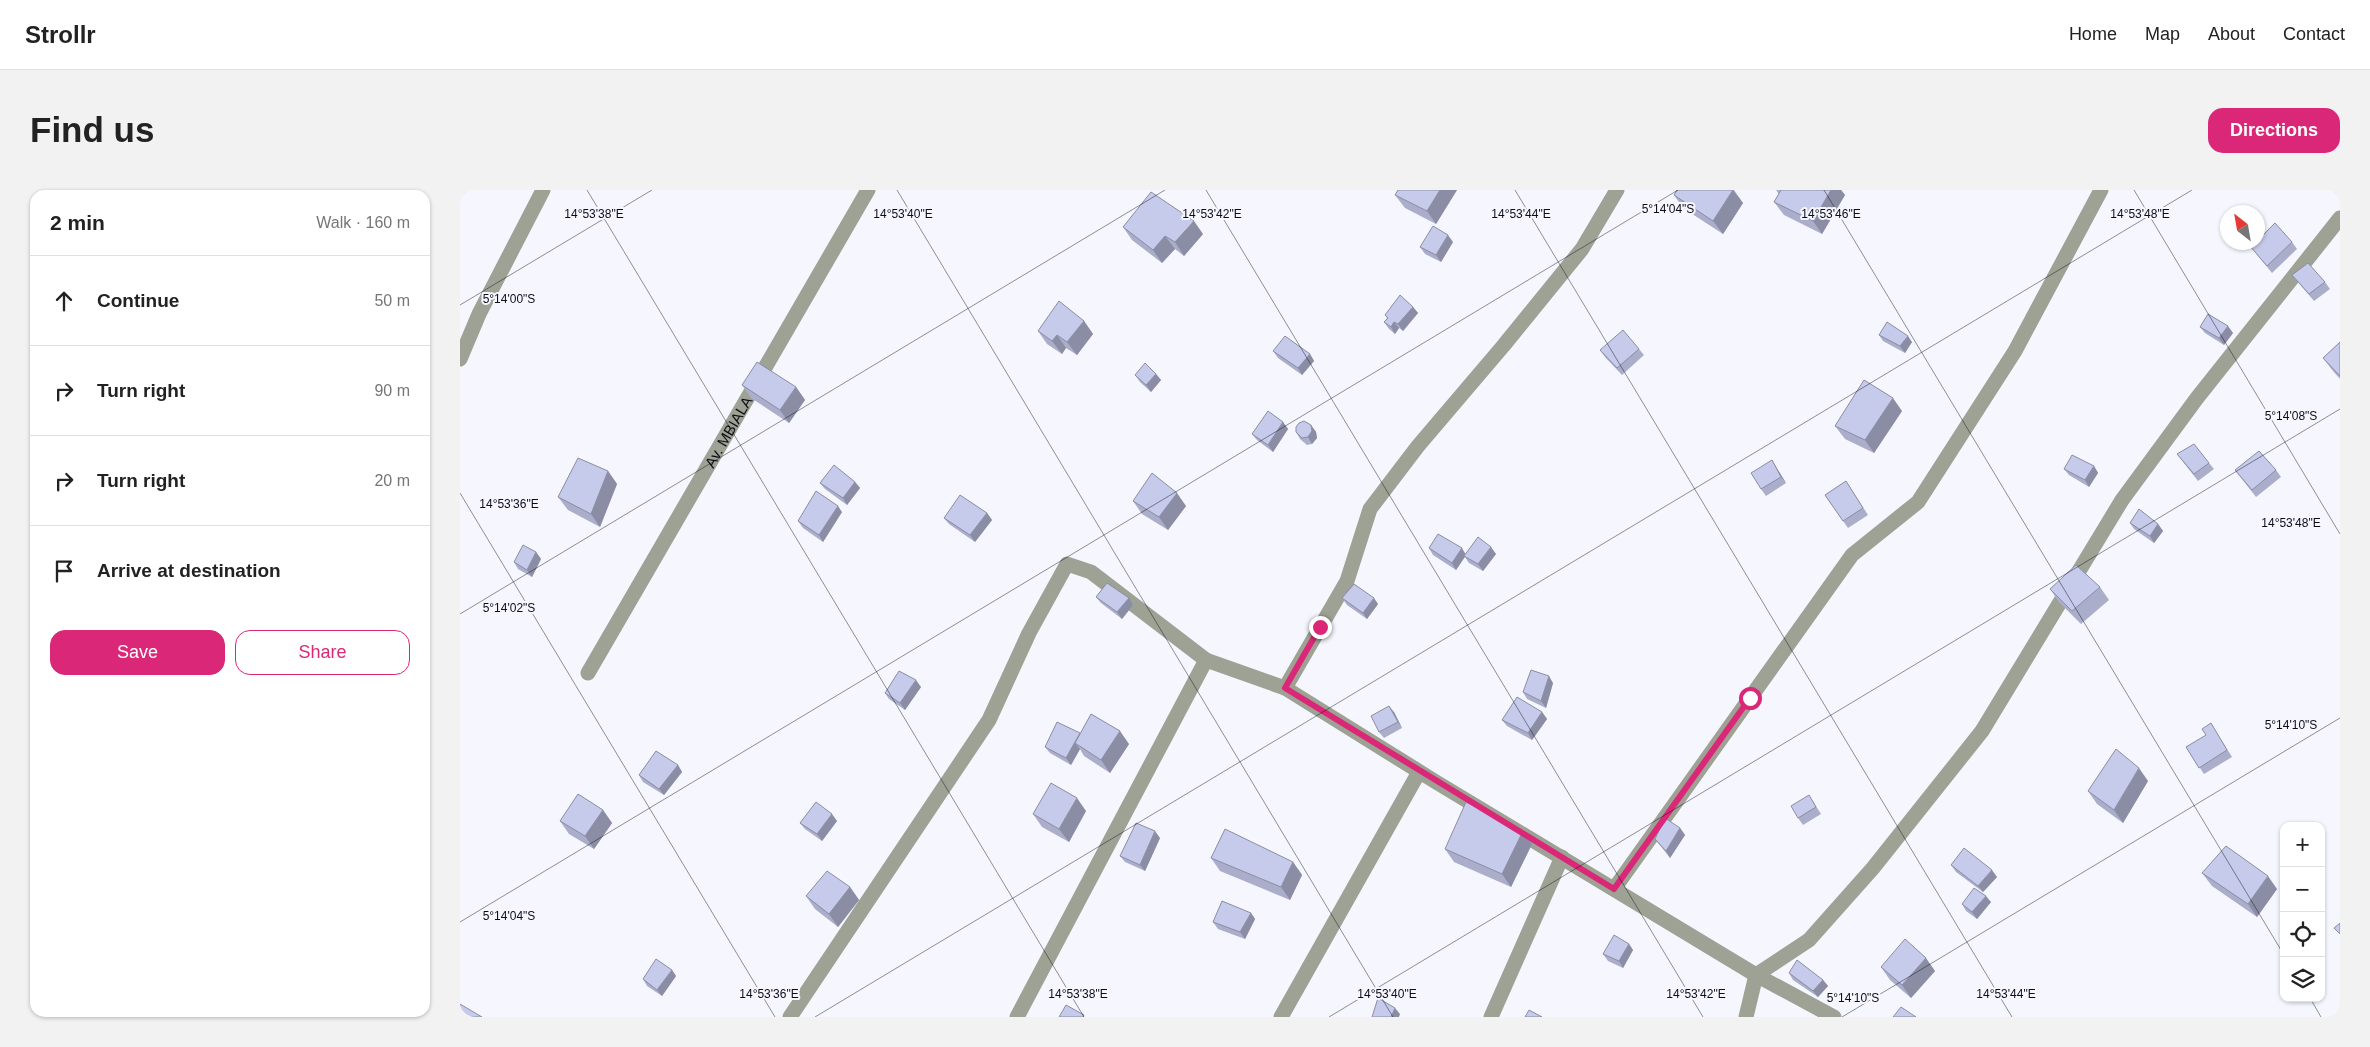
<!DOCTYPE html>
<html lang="en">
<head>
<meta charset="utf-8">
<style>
  body { margin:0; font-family:Arial,sans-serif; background:#f2f2f2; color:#222 }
  .controls { position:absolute; right:15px; bottom:15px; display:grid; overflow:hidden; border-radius:10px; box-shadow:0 1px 4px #0004 }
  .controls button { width:45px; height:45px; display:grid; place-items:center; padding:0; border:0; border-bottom:1px solid #e0e0e0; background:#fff; color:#222; font:25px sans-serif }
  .compass { position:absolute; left:1760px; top:15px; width:45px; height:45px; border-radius:50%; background:#fff; box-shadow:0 1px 4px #0004; rotate:329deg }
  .stop { position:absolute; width:15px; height:15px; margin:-11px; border:4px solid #db2777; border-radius:50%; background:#fff }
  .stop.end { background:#db2777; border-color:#fff; box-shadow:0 1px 5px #0008 }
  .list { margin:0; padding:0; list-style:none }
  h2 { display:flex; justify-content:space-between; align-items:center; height:65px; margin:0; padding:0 20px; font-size:21px }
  h2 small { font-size:16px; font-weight:400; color:#767676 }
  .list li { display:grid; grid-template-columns:32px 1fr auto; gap:15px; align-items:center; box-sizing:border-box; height:90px; padding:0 20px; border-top:1px solid #e0e0e0 }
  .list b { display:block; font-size:19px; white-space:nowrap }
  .list em { font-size:16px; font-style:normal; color:#767676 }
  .actions { display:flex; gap:10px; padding:15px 20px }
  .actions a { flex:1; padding:11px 0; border:1px solid #db2777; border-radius:15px; text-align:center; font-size:18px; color:#db2777 }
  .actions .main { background:#db2777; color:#fff }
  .icon { flex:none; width:28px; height:28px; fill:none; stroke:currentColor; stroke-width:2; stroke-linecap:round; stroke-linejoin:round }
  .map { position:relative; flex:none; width:1880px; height:827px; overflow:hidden; border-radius:15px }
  header { display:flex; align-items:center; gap:30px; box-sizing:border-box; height:70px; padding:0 25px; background:#fff; border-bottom:1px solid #e0e0e0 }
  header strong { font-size:24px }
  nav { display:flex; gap:28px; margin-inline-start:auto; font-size:18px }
  .intro { display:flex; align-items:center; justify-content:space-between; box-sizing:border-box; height:120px; padding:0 30px }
  h1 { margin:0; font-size:35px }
  .button { padding:12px 22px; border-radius:15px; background:#db2777; color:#fff; font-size:18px; font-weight:700 }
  main { display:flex; gap:30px; padding:0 30px }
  aside { flex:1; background:#fff; border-radius:15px; box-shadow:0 1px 4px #0004 }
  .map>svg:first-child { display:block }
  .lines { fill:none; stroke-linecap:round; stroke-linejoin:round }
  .street { stroke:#9da294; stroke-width:15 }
  .wall { fill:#aaaeca }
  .shaded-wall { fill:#8b8da4 }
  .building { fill:#c6caeb; stroke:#8b8da4 }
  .route { stroke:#db2777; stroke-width:6 }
  .ticks { fill:none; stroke:#0c0d17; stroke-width:1; stroke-opacity:0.45 }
  .labels { text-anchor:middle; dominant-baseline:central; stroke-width:4; stroke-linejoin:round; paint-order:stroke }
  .street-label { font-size:15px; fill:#0c0d17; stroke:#f6f7fe }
  .ticks-label { font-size:12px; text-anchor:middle; fill:#0c0d17; stroke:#f6f7fe; stroke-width:4; stroke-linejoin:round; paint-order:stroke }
</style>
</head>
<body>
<header>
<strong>Strollr</strong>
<nav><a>Home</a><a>Map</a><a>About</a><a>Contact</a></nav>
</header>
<div class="intro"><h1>Find us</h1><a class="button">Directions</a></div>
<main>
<aside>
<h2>2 min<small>Walk · 160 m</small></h2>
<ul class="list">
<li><svg class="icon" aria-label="ahead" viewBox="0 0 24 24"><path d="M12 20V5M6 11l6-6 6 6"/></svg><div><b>Continue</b></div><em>50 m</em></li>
<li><svg class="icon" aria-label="right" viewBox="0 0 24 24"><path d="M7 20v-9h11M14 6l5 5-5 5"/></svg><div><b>Turn right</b></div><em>90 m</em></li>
<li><svg class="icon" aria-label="right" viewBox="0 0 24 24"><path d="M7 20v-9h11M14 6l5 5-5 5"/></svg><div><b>Turn right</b></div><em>20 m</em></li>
<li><svg class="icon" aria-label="arrive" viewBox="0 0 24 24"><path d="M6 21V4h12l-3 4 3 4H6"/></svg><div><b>Arrive at destination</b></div></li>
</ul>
<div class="actions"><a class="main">Save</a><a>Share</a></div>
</aside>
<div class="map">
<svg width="1880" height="827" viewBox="0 0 1880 827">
  <rect width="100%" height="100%" fill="#f6f7fe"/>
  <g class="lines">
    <g class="street">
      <polyline points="0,169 19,124 83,0"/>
      <path id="s1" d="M128,483L408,0"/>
      <polyline points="825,498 887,391 910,319 958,256 1044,155 1122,59 1157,0"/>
      <polyline points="1154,699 1392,365 1458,312 1555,161 1641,0"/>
      <polyline points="330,827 529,530 569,443 607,374 631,382 746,470 825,498 976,592 1296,785 1374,827"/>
      <polyline points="557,827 746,470"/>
      <polyline points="821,827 959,582"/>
      <polyline points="1031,827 1102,667"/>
      <polyline points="1286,827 1296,785 1349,750 1413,678 1522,541 1662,310 1737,208 1880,28"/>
    </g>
  </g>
  <g class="wall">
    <polygon points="997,0 976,34 945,18 935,5"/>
    <polygon points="1217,0 1274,0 1283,13 1263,44 1223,18 1214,5"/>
    <polygon points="1316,0 1381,0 1385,5 1362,44 1324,25 1314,12 1319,4"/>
    <polygon points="663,37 743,44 724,66 715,59 702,73 672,50"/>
    <polygon points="993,52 981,72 965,64 960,57"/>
    <polygon points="1832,52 1837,59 1812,83 1790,56"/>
    <polygon points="1832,85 1865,92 1870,99 1854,111"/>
    <polygon points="953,117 958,123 943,141 939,138 935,144 929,139 924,132 927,128 925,125"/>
    <polygon points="624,131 633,144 617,165 606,158 602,164 587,154 578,141"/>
    <polygon points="1740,137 1773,143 1764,155 1745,143"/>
    <polygon points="1419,145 1452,152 1445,163 1423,151"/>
    <polygon points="1880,152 1880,189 1873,181 1863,168"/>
    <polygon points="1179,159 1184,165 1162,185 1145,167 1140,160"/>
    <polygon points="813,161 850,164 854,171 842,185 818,168"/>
    <polygon points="696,184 701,190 691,202 680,192 675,185"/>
    <polygon points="282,195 336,197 345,210 329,233 291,208"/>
    <polygon points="1442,221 1414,263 1385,249 1375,236"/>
    <polygon points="823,232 828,239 813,262 797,250 792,244"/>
    <polygon points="851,235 856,242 857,248 852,254 847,255 840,249 836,242"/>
    <polygon points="1717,264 1749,273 1754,279 1738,291"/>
    <polygon points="1312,270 1326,293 1306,306 1301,299"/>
    <polygon points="1634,276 1638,283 1629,297 1609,285 1604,279"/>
    <polygon points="1775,280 1816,280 1821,287 1796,307"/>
    <polygon points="148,281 157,294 140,337 108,320 98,307"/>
    <polygon points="1386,291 1408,325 1388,338 1365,305"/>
    <polygon points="395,292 400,298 387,315 365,299 360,293"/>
    <polygon points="673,311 726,316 708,340 682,324"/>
    <polygon points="382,322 363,352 343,338 338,331"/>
    <polygon points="527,323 532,330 515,352 489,334 484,328"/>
    <polygon points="1670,333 1698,334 1703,341 1694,353 1674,339"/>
    <polygon points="969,358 1006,364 1036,364 1023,381 1009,373 1005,367 996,380 973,365"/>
    <polygon points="76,362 81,369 72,387 58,379 54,372"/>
    <polygon points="1640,397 1649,410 1621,434 1599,412 1590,399"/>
    <polygon points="636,407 673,415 662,429 641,413"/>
    <polygon points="882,408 918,414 907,429 887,415"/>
    <polygon points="1093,493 1086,518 1067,509 1063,502"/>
    <polygon points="461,497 445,520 429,509 425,503"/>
    <polygon points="934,522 942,538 924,548 919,542"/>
    <polygon points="1082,522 1087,529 1072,550 1047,536 1042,530"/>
    <polygon points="1755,540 1772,567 1744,584 1726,557"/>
    <polygon points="620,543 669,554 650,583 624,566 620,559 611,575 590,563 585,557"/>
    <polygon points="218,575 222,582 204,605 183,592 179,585"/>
    <polygon points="1688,591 1663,633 1637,614 1628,601"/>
    <polygon points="1349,605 1361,624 1343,635 1338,628"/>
    <polygon points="143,620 152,633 134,659 109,644 100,631"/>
    <polygon points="626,621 609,652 582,637 573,624"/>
    <polygon points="377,631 362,651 345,639 340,633"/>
    <polygon points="1220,638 1225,645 1210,668 1195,649"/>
    <polygon points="1063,641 1072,654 1051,697 994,672 985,659"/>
    <polygon points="700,648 685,681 665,672 660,666"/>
    <polygon points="751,668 833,672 842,685 830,710 760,681"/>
    <polygon points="1491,675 1537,687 1523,702 1496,682"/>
    <polygon points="1742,683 1817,699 1797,727 1752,696"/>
    <polygon points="390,697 399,710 378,737 355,719 346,706"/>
    <polygon points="1531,712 1517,729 1506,721 1502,714"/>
    <polygon points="791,723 795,729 785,749 758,739 753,732"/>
    <polygon points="1169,754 1173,760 1163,778 1148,771 1143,764"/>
    <polygon points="1421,777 1475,781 1451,808 1430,790"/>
    <polygon points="212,780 216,786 202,806 187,796 183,789"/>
    <polygon points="1329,783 1363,790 1368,796 1358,807 1333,790"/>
  </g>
  <g class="shaded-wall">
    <polygon points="980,0 997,0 976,34 967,21"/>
    <polygon points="1273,0 1283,13 1263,44 1253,31"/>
    <polygon points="1371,0 1381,0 1385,5 1362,44 1353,31"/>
    <polygon points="734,31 743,44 724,66 715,52"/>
    <polygon points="988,45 993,52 981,72 976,65"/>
    <polygon points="705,46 715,59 702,73 693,60"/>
    <polygon points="953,117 958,123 943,141 938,134"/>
    <polygon points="624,131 633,144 617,165 607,152"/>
    <polygon points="934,132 939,138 935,144 931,137"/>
    <polygon points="1768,136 1773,143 1764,155 1759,148"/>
    <polygon points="597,145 606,158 602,164 592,151"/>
    <polygon points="1448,146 1452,152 1445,163 1440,156"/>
    <polygon points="850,164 854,171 842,185 838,178"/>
    <polygon points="696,184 701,190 691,202 686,195"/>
    <polygon points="336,197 345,210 329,233 320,220"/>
    <polygon points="1433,208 1442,221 1414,263 1405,250"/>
    <polygon points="823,232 828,239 813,262 808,255"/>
    <polygon points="851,235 856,242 857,248 852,254 848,247"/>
    <polygon points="1312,270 1316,277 1326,293 1321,287"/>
    <polygon points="1634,276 1638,283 1629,297 1625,290"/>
    <polygon points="148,281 157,294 140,337 131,324"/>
    <polygon points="395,292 400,298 387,315 383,308"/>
    <polygon points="717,303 726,316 708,340 699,327"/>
    <polygon points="378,316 382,322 363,352 359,345"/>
    <polygon points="527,323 532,330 515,352 510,345"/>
    <polygon points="1698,334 1703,341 1694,353 1690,346"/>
    <polygon points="1031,357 1036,364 1023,381 1018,374"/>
    <polygon points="1002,358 1006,365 996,380 992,373"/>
    <polygon points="76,362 81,369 72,387 67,380"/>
    <polygon points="669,408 673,415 662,429 657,422"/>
    <polygon points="914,408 918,414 907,429 903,423"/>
    <polygon points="1089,486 1093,493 1086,518 1081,511"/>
    <polygon points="456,490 461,497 445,520 440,513"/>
    <polygon points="929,516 934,522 942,538 938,532"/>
    <polygon points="1082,522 1087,529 1072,550 1068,543"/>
    <polygon points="660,541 669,554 650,583 641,570"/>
    <polygon points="620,543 615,553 620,559 611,575 606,568"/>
    <polygon points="218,575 222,582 204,605 199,599"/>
    <polygon points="1679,578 1688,591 1663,633 1654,620"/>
    <polygon points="617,608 626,621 609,652 599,639"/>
    <polygon points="143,620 152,633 134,659 125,646"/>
    <polygon points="372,624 377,631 362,651 357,644"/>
    <polygon points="1220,638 1225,645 1210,668 1206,661"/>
    <polygon points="695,641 700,648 685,681 680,675"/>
    <polygon points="1063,641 1072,654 1051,697 1042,684"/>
    <polygon points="833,672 842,685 830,710 821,697"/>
    <polygon points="1532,680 1537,687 1523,702 1518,696"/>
    <polygon points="1808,686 1817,699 1797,727 1788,714"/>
    <polygon points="390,697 399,710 378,737 369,724"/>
    <polygon points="1526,706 1531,712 1517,729 1512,722"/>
    <polygon points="791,723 795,729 785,749 780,742"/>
    <polygon points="1169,754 1173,760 1163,778 1159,771"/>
    <polygon points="1466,768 1475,781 1451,808 1442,795"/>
    <polygon points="212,780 216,786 202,806 197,800"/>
    <polygon points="1363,790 1368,796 1358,807 1353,801"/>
    <polygon points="935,818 940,824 939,827 931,827"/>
  </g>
  <g class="building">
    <polygon points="938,0 980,0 967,21 935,5"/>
    <polygon points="1217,0 1273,0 1253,31 1214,5"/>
    <polygon points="1321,0 1371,0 1353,31 1314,12"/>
    <polygon points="691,2 734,31 715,52 705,46 693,60 663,37"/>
    <polygon points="1815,33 1832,52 1807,76 1790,56 1794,52 1798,52 1798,50"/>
    <polygon points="973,36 988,45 976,65 960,57"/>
    <polygon points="1848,73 1865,92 1849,104 1832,85"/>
    <polygon points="940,105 953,117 938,134 934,132 931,137 924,132 928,128 925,125"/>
    <polygon points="599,111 624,131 607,152 597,145 592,151 578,141"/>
    <polygon points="1748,124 1768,136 1759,148 1740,137"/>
    <polygon points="1427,132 1448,146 1440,156 1419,145"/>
    <polygon points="1163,140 1179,159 1157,178 1140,160"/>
    <polygon points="825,146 850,164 838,178 813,161"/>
    <polygon points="1880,152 1880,186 1863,168"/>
    <polygon points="297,172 336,197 320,220 282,195"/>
    <polygon points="685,173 696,184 686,195 675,185"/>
    <polygon points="1404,190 1433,208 1405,250 1375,236"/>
    <polygon points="808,221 823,232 808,255 792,244"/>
    <polygon points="844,231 851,235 852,241 848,247 842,248 836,242 836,237 839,233"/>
    <polygon points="1734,254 1749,273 1734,284 1717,264"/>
    <polygon points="1799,261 1816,280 1792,300 1775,280"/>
    <polygon points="1612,265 1634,276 1625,290 1604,279"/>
    <polygon points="118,268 148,281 131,324 98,307"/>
    <polygon points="1312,270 1321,287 1301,299 1291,283"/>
    <polygon points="374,275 395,292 383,308 360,293"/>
    <polygon points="692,283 717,303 699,327 673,311"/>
    <polygon points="1386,291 1403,318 1383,331 1365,305"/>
    <polygon points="356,301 378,316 359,345 338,331"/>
    <polygon points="500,305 527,323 510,345 484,328"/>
    <polygon points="1679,319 1698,334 1690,346 1670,333"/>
    <polygon points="978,344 1002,358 992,373 969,358"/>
    <polygon points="1018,347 1031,357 1018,374 1004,366"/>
    <polygon points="63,355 76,362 67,380 54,372"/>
    <polygon points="1616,375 1640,397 1612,421 1590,399"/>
    <polygon points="647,393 669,408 657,422 636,407"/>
    <polygon points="894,394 914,408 903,423 882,408"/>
    <polygon points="1071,480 1089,486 1081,511 1063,502"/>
    <polygon points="439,481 456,490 440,513 425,503"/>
    <polygon points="1057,507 1082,522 1068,543 1042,530"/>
    <polygon points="929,516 938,532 919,542 911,526"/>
    <polygon points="631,524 660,541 641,570 615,553"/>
    <polygon points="597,532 620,543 606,568 585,557"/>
    <polygon points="1751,533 1767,560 1739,578 1726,557 1746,545 1742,539"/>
    <polygon points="1656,559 1679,578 1654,620 1628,601"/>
    <polygon points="196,561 218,575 199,599 179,585"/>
    <polygon points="591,593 617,608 599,639 573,624"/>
    <polygon points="118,604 143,620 125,646 100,631"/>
    <polygon points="1349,605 1356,617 1338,628 1331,616"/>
    <polygon points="356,612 372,624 357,644 340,633"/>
    <polygon points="1006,612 1063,641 1042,684 985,659"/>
    <polygon points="1205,628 1220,638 1206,661 1195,649"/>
    <polygon points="676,633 695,641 680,675 660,666"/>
    <polygon points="765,639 833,672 821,697 751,668"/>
    <polygon points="1766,656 1808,686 1788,714 1742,683"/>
    <polygon points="1504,658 1532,680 1518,696 1491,675"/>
    <polygon points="367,681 390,697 369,724 346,706"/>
    <polygon points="1514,698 1526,706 1512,722 1502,714"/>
    <polygon points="762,711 791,723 780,742 753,732"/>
    <polygon points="1880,733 1880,744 1874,738"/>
    <polygon points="1154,745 1169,754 1159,771 1143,764"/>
    <polygon points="1445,749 1466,768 1442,795 1421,777"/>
    <polygon points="196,769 212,780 197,800 183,789"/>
    <polygon points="1337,770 1363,790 1353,801 1329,783"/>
    <polygon points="918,808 935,818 931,827 912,827"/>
    <polygon points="0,814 22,827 0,827"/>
    <polygon points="606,815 624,825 623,827 599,827"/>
    <polygon points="1441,817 1456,827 1433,827"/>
    <polygon points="1069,820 1082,827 1065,827"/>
  </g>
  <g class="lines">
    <polyline class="route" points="860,437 825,498 1154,699 1290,508"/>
  </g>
  <path class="ticks" d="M127,0L624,827M437,0L933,827M746,0L1243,827M1055,0L1552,827M1364,0L1824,765M1674,0L1880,344M0,115L192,0M0,303L315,827M0,424L705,0M0,732L1218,0M1850,808L1861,827M0,818L6,827M355,827L1732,0M869,827L1880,219M1382,827L1880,528"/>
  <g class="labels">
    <g class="street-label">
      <text stroke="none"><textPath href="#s1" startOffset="279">Av. MBIALA</textPath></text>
    </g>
  </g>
  <g class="ticks-label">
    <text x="1208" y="23">5°14'04"S</text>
    <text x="134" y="28">14°53'38"E</text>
    <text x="443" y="28">14°53'40"E</text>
    <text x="752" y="28">14°53'42"E</text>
    <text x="1061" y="28">14°53'44"E</text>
    <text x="1371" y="28">14°53'46"E</text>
    <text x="1680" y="28">14°53'48"E</text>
    <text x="49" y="113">5°14'00"S</text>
    <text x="1831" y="230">5°14'08"S</text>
    <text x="49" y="318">14°53'36"E</text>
    <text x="1831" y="337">14°53'48"E</text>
    <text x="49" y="422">5°14'02"S</text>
    <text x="1831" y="539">5°14'10"S</text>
    <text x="49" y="730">5°14'04"S</text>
    <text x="309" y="808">14°53'36"E</text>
    <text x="618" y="808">14°53'38"E</text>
    <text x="927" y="808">14°53'40"E</text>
    <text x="1236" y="808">14°53'42"E</text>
    <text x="1546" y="808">14°53'44"E</text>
    <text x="1393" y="812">5°14'10"S</text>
  </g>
</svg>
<div class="controls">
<button>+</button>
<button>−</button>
<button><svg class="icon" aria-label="locate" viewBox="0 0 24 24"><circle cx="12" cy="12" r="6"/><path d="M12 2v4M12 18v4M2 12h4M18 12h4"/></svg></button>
<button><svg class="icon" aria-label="layers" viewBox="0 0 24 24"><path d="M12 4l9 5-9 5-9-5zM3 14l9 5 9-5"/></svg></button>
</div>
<svg class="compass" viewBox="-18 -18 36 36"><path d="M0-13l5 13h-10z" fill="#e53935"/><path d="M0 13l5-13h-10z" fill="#767676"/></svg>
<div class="stop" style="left:1290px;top:508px"></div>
<div class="stop end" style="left:860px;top:437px"></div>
</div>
</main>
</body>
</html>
